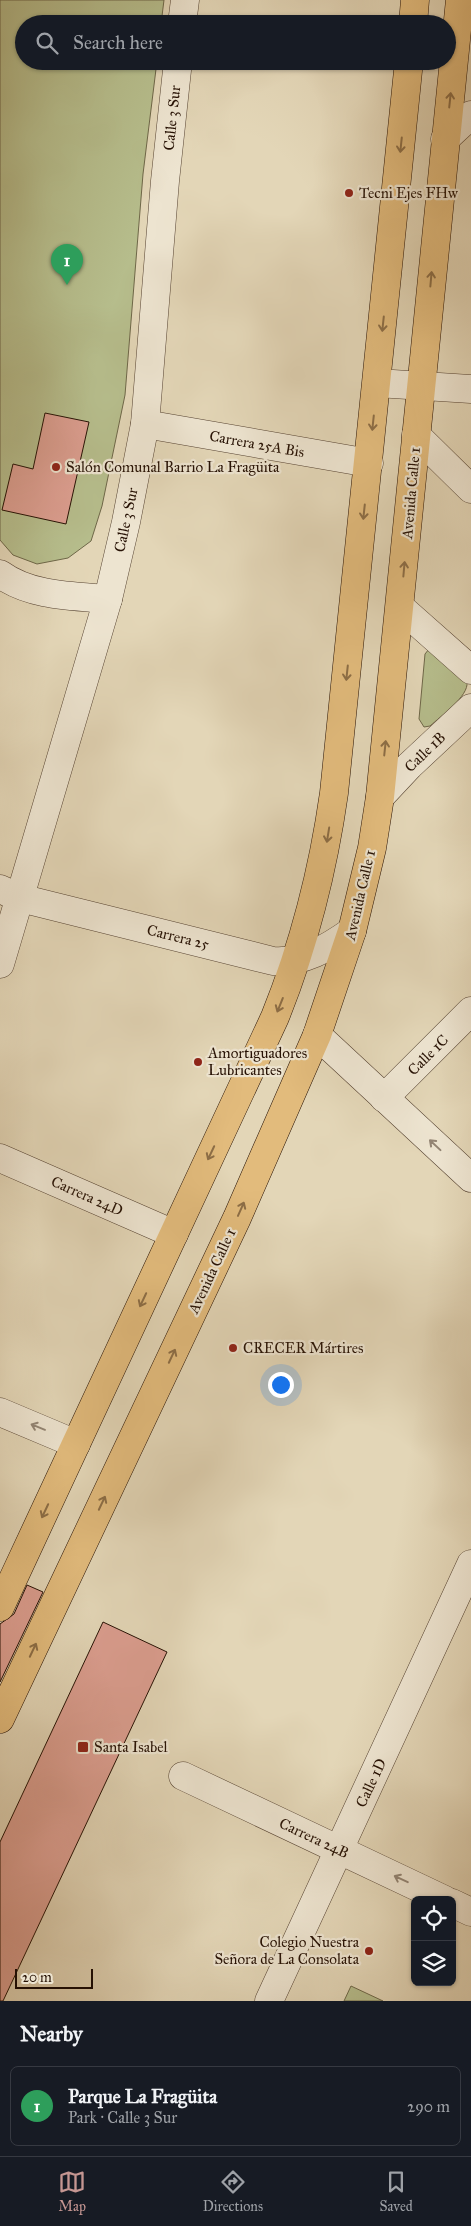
<!DOCTYPE html>
<html lang="en">
<head>
<meta charset="utf-8">
<style>
  body { margin:0; font-family:"IM FELL Great Primer",serif; background:#242831; color:#f1f3f6 }
  .controls { position:absolute; right:15px; bottom:15px; display:grid; overflow:hidden; border-radius:8px; box-shadow:0 1px 4px #0004 }
  .controls button { width:45px; height:45px; display:grid; place-items:center; padding:0; border:0; border-bottom:1px solid #363941; background:#171b24; color:#f1f3f6; font:25px sans-serif }
  .scale { position:absolute; left:15px; bottom:12px; width:78px; box-sizing:border-box; padding-left:5px; border:2px solid #261104; border-top:0; font-size:14px; line-height:18px; white-space:nowrap; color:#261104; -webkit-text-stroke:4px #ede4d0; paint-order:stroke }
  .you { position:absolute; left:280px; top:1384px; width:18px; height:18px; margin:-12px; border:4px solid #fff; border-radius:50%; background:#1a73e8; box-shadow:0 0 0 8px #1a73e833 }
  .badge { display:grid; place-items:center; width:32px; height:32px; border-radius:50%; background:#c59692; color:#fff; font-size:16px; font-weight:700 }
  .pin { position:absolute; translate:-50% -41px; filter:drop-shadow(0 1px 2px #0008) }
  .pin::after { content:''; position:absolute; top:26px; width:18px; height:15px; background:inherit; clip-path:polygon(0 0,100% 0,50% 100%) }
  .list { margin:0; padding:0; list-style:none }
  h2 { display:flex; justify-content:space-between; align-items:center; height:65px; margin:0; padding:0 20px; font-size:21px }
  h2 small { font-size:16px; font-weight:400; color:#9ea1a6 }
  .list li { display:grid; grid-template-columns:32px 1fr auto; gap:15px; align-items:center; box-sizing:border-box; height:80px; margin:0 10px 10px; padding:0 10px; border:1px solid #363941; border-radius:8px }
  .list b { display:block; font-size:19px; white-space:nowrap }
  .list p { margin:0; font-size:16px; white-space:nowrap; color:#9ea1a6 }
  .list em { font-size:16px; font-style:normal; color:#9ea1a6 }
  .icon { flex:none; width:28px; height:28px; fill:none; stroke:currentColor; stroke-width:2; stroke-linecap:round; stroke-linejoin:round }
  .map { position:relative; flex:none; width:471px; height:2001px; overflow:hidden }
  .search { position:absolute; background:#171b24; box-shadow:0 1px 4px #0004; left:15px; right:15px; top:15px; height:55px; display:flex; align-items:center; gap:12px; box-sizing:border-box; padding:0 18px; border-radius:28px; color:#9ea1a6; font-size:19px }
  .sheet { height:155px; background:#171b24 }
  nav { display:flex; justify-content:space-around; align-items:center; box-sizing:border-box; height:70px; border-top:1px solid #363941; background:#171b24; font-size:14px; color:#9ea1a6 }
  nav a { display:grid; justify-items:center; gap:2px }
  nav .on { color:#c59692 }
  .map>svg:first-child { display:block }
  .green { fill:#b6bd8c; stroke:#6e6748 }
  .building { fill:#dc9e90; stroke:#261104 }
  .lines { fill:none; stroke-linecap:round; stroke-linejoin:round }
  .minor-casing { stroke:#554231; stroke-width:29 }
  .major-casing { stroke:#261104; stroke-width:29 }
  .minor { stroke:#ede4d0; stroke-width:28 }
  .major { stroke:#e2bb7c; stroke-width:28 }
  .oneway { stroke:#8d6e46 }
  .oneway2 { stroke:#938574 }
  .poi-dot { fill:#8f2418; stroke:#ede4d0; stroke-width:2 }
  .labels { text-anchor:middle; dominant-baseline:central; stroke-width:4.5; stroke-linejoin:round; paint-order:stroke }
  .street-label { font-size:15px; fill:#261104; stroke:#ede4d0 }
  .poi-label { font-size:15px; fill:#261104; stroke:#ede4d0; text-anchor:start }
</style>
</head>
<body>
<div class="map">
<svg width="471" height="2001" viewBox="0 0 471 2001">
  <rect width="100%" height="100%" fill="#e3d6b7"/>
  <filter id="stains"><feTurbulence type="fractalNoise" baseFrequency=".004" numOctaves="4"/><feColorMatrix values="0 0 0 0 .2 0 0 0 0 .09 0 0 0 0 .02 0 0 0 .5 -.17"/></filter>
  <radialGradient id="worn" r=".72"><stop offset=".6" stop-color="#630" stop-opacity="0"/><stop offset="1" stop-color="#630" stop-opacity=".3"/></radialGradient>
  <g class="green">
    <polygon points="0,0 164,0 161,24 24,24 24,61 157,61 143,174 125,395 102,506 91,541 68,558 37,564 13,555 0,540"/>
    <path d="M429,649L467,682C469,696 441,716 430,726L424,727L419,719L425,654Z"/>
    <polygon points="351,1986 383,2001 344,2001"/>
  </g>
  <g class="building">
    <polygon points="45,413 89,422 66,524 2,510 13,464 33,469"/>
    <polygon points="27,1585 43,1592 0,1682 0,1624 14,1614"/>
    <polygon points="103,1622 167,1652 3,2001 0,2001 0,1842"/>
  </g>
  <g class="lines">
    <defs>
      <g id="minor">
        <polyline points="182,24 185,0"/>
        <polyline points="445,139 471,115"/>
        <polyline points="377,383 471,389"/>
        <polyline points="145,424 369,463"/>
        <polyline points="416,435 471,489"/>
        <path d="M0,574C30,596 71,596 108,599"/>
        <polyline points="400,607 471,670"/>
        <polyline points="380,797 409,766 471,708"/>
        <path d="M0,889L20,898L273,961C303,963 328,948 352,931"/>
        <polyline points="0,964 108,599 126,522 145,424 165,181 178,61"/>
        <polyline points="317,1035 471,1178"/>
        <polyline points="384,1098 471,1011"/>
        <polyline points="0,1158 174,1234"/>
        <polyline points="0,1412 76,1444"/>
        <polyline points="183,1776 445,1900"/>
        <polyline points="452,1903 471,1912"/>
        <polyline points="269,2001 471,1564"/>
      </g>
      <g id="major">
        <polyline points="413,24 415,0"/>
        <path d="M0,1607L275,1017C304,945 323,871 334,793L409,61"/>
        <polyline points="0,1719 237,1218 317,1035 352,931 372,848 380,797 460,0"/>
      </g>
    </defs>
    <use href="#minor" class="minor-casing"/>
    <use href="#major" class="major-casing"/>
    <use href="#minor" class="minor"/>
    <use href="#major" class="major"/>
  </g>
  <defs><path id="oneway-shaft" d="M-6 0H5M1.5-3L5.5 0L1.5 3" fill="none" stroke-width="1.6" stroke-linecap="round" stroke-linejoin="round" transform="scale(1.25)"/></defs>
  <g class="oneway">
    <use href="#oneway-shaft" transform="translate(450 100) rotate(-84)"/>
    <use href="#oneway-shaft" transform="translate(401 145) rotate(96)"/>
    <use href="#oneway-shaft" transform="translate(431 279) rotate(-85)"/>
    <use href="#oneway-shaft" transform="translate(383 324) rotate(96)"/>
    <use href="#oneway-shaft" transform="translate(373 423) rotate(96)"/>
    <use href="#oneway-shaft" transform="translate(364 512) rotate(96)"/>
    <use href="#oneway-shaft" transform="translate(404 569) rotate(-85)"/>
    <use href="#oneway-shaft" transform="translate(347 673) rotate(96)"/>
    <use href="#oneway-shaft" transform="translate(385 748) rotate(-84)"/>
    <use href="#oneway-shaft" transform="translate(328 835) rotate(99)"/>
    <use href="#oneway-shaft" transform="translate(280 1005) rotate(112)"/>
    <use href="#oneway-shaft" transform="translate(211 1153) rotate(115)"/>
    <use href="#oneway-shaft" transform="translate(241 1209) rotate(-66)"/>
    <use href="#oneway-shaft" transform="translate(143 1300) rotate(115)"/>
    <use href="#oneway-shaft" transform="translate(172 1356) rotate(-65)"/>
    <use href="#oneway-shaft" transform="translate(102 1503) rotate(-65)"/>
    <use href="#oneway-shaft" transform="translate(45 1511) rotate(115)"/>
    <use href="#oneway-shaft" transform="translate(33 1650) rotate(-65)"/>
  </g>
  <g class="oneway2">
    <use href="#oneway-shaft" transform="translate(435 1145) rotate(-137)"/>
    <use href="#oneway-shaft" transform="translate(38 1427) rotate(-158)"/>
    <use href="#oneway-shaft" transform="translate(401 1879) rotate(-155)"/>
  </g>
  <g class="poi-dot">
    <circle cx="349" cy="193" r="5"/>
    <circle cx="56" cy="467" r="5"/>
    <circle cx="198" cy="1062" r="5"/>
    <circle cx="233" cy="1348" r="5"/>
    <rect x="77" y="1741" width="12" height="12" rx="2.5"/>
    <circle cx="369" cy="1951" r="5"/>
  </g>
  <g class="labels">
    <g class="street-label">
      <text transform="translate(172 118) rotate(-84)">Calle 3 Sur</text>
      <text transform="translate(257 444) rotate(10)">Carrera 25A Bis</text>
      <text transform="translate(411 493) rotate(-85)">Avenida Calle 1</text>
      <text transform="translate(126 520) rotate(-78)">Calle 3 Sur</text>
      <text transform="translate(425 752) rotate(-44)">Calle 1B</text>
      <text transform="translate(360 895) rotate(-77)">Avenida Calle 1</text>
      <text transform="translate(178 937) rotate(14)">Carrera 25</text>
      <text transform="translate(428 1055) rotate(-45)">Calle 1C</text>
      <text transform="translate(87 1196) rotate(24)">Carrera 24D</text>
      <text transform="translate(212 1271) rotate(-65)">Avenida Calle 1</text>
      <text transform="translate(371 1783) rotate(-65)">Calle 1D</text>
      <text transform="translate(314 1838) rotate(25)">Carrera 24B</text>
    </g>
    <g class="poi-label">
      <text x="359" y="193">Tecni Ejes FHw</text>
      <text x="66" y="467">Salón Comunal Barrio La Fragüita</text>
      <text x="208" y="1053">Amortiguadores<tspan x="208" dy="17">Lubricantes</tspan></text>
      <text x="243" y="1348">CRECER Mártires</text>
      <text x="94" y="1747">Santa Isabel</text>
      <text x="359" y="1942" text-anchor="end">Colegio Nuestra<tspan x="359" dy="17">Señora de La Consolata</tspan></text>
    </g>
  </g>
  <rect width="100%" height="100%" filter="url(#stains)"/>
  <rect width="100%" height="100%" fill="url(#worn)"/>
</svg>
<div class="controls">
<button><svg class="icon" aria-label="locate" viewBox="0 0 24 24"><circle cx="12" cy="12" r="6"/><path d="M12 2v4M12 18v4M2 12h4M18 12h4"/></svg></button>
<button><svg class="icon" aria-label="layers" viewBox="0 0 24 24"><path d="M12 4l9 5-9 5-9-5zM3 14l9 5 9-5"/></svg></button>
</div>
<div class="scale">20 m</div>
<div class="you"></div>
<div class="pin badge" style="left:67px;top:285px;background:#2e9e5b">1</div>
<div class="search"><svg class="icon" aria-label="search" viewBox="0 0 24 24"><circle cx="10" cy="10" r="6"/><path d="M15 15l6 6"/></svg>Search here</div>
</div>
<section class="sheet">
<h2>Nearby<small></small></h2>
<ul class="list">
<li><span class="badge" style="background:#2e9e5b">1</span><div><b>Parque La Fragüita</b><p>Park · Calle 3 Sur</p></div><em>290 m</em></li>
</ul>
</section>
<nav>
<a class="on"><svg class="icon" aria-label="map" viewBox="0 0 24 24"><path d="M3 6l6-2 6 2 6-2v14l-6 2-6-2-6 2zM9 4v14M15 6v14"/></svg>Map</a>
<a><svg class="icon" aria-label="directions" viewBox="0 0 24 24"><path d="M12 3l9 9-9 9-9-9zM9 14v-3h6M13 9l2 2-2 2"/></svg>Directions</a>
<a><svg class="icon" aria-label="saved" viewBox="0 0 24 24"><path d="M7 4h10v16l-5-4-5 4z"/></svg>Saved</a>
</nav>
</body>
</html>
